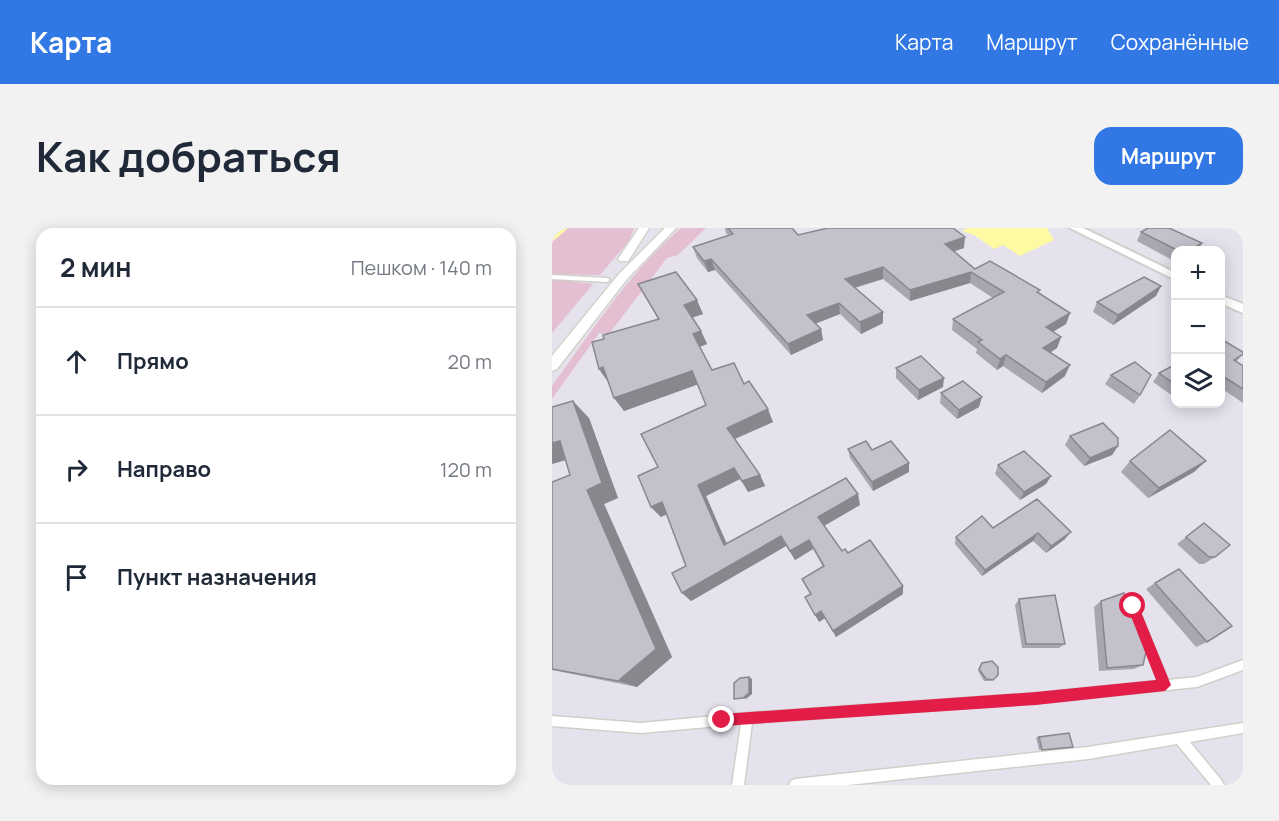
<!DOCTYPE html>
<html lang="ru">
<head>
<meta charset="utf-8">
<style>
  body { margin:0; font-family:Manrope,sans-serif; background:#f2f2f3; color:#1f2937 }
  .controls { position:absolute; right:18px; top:18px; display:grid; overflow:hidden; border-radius:12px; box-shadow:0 3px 15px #0003 }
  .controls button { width:54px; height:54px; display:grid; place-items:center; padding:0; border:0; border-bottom:2px solid #e0e1e3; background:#fff; color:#1f2937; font:30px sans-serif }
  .stop { position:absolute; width:18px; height:18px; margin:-14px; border:4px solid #e11d48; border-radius:50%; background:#fff }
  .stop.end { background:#e11d48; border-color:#fff; box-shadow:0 2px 6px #0008 }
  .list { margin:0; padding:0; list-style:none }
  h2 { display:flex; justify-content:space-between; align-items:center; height:78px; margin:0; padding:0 24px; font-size:26px }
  h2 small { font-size:20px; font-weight:400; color:#747a83 }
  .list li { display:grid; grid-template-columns:39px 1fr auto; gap:18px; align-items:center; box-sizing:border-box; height:108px; padding:0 24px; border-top:2px solid #e0e1e3 }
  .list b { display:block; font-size:22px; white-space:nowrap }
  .list em { font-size:20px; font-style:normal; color:#747a83 }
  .icon { flex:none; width:33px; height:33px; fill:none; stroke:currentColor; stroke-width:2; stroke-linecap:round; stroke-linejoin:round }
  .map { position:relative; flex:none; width:691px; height:557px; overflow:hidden; border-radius:18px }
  header { display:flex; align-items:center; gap:36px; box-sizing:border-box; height:84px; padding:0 30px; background:#3178e5; color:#fff }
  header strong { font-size:28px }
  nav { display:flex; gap:33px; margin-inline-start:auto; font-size:21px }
  .intro { display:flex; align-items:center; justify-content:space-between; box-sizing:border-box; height:144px; padding:0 36px }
  h1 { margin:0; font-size:42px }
  .button { padding:15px 27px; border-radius:18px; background:#3178e5; color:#fff; font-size:21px; font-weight:700 }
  main { display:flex; gap:36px; padding:0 36px }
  aside { flex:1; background:#fff; border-radius:18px; box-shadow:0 3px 15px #0003 }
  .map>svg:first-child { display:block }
  .green { fill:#e4bfd1 }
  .water { fill:#fdfaa3 }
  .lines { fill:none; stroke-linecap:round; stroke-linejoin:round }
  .stream { stroke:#fdfaa3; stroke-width:4.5 }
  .service-casing { stroke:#ced0c9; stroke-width:3 }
  .minor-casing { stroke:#ced0c9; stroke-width:4 }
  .secondary-casing { stroke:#d2d4cb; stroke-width:3 }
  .service { fill:#fff; fill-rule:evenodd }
  .minor { fill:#fff; fill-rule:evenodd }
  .secondary { fill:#fff; fill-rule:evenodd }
  .wall { fill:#a8a6af }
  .shaded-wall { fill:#88878e }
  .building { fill:#c3c1cb; stroke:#88878e; stroke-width:1.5 }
  .route { fill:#e11d48 }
</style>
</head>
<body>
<header>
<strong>Карта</strong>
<nav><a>Карта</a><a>Маршрут</a><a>Сохранённые</a></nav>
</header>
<div class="intro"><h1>Как добраться</h1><a class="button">Маршрут</a></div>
<main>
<aside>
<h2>2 мин<small>Пешком · 140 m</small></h2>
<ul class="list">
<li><svg class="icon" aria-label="ahead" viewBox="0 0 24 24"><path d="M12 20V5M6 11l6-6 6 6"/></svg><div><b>Прямо</b></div><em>20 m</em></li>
<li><svg class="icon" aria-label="right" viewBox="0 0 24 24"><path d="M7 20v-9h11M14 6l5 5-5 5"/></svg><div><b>Направо</b></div><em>120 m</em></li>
<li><svg class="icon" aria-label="arrive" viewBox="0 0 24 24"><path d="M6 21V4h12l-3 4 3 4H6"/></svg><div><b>Пункт назначения</b></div></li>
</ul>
</aside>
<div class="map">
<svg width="691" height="557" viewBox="0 0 691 557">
  <rect width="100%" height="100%" fill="#e6e2ed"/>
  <g class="green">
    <polygon points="0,0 82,0 77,13 48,47 0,46"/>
    <path d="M129,0H154L126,27L115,30L57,106L47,105L0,171V158C40,103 77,44 129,0Z"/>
    <polygon points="0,51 41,56 0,105"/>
  </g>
  <polygon class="water" points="416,0 495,0 502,12 468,28 451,17 442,21 422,7 410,3"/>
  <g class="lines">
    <polyline class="stream" points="0,11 13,0"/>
    <defs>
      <g id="service">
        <polygon points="0,47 55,50 58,52 55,54 0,51"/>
        <polygon points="581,373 584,375 616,452 645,449 691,432 691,442 645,459 484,475 200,495 192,557 180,557 189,496 89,505 0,498 0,488 89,495 195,485 484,465 606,453 576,378 578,375"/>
        <polygon points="691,495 691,505 638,514 670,553 672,557 659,557 625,516 536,531 296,557 237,557 239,553 243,551 536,519"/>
      </g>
      <g id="minor">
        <polygon points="518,0 531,0 624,45 624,52"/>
        <polygon points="668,67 691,76 691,85 668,75"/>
      </g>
      <g id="secondary">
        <polygon points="87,0 97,0 76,33 68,33 66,31"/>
        <polygon points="113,0 124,0 75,51 5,141 0,143 0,128 67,46"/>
      </g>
    </defs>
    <use href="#service" class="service-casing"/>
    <use href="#minor" class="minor-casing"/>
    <use href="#secondary" class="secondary-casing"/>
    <use href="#service" class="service"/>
    <use href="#minor" class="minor"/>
    <use href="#secondary" class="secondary"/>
  </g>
  <g class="wall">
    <polygon points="173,0 240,0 246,7 412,20 402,23 423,41 487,66 518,85 514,96 501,104 509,109 505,120 498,125 513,148 490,165 451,138 445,142 424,125 425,121 400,102 401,91 441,70 418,55 358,73 331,51 303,60 331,95 309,106 288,86 263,96 269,101 271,112 239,127 163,42 156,44 145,30 141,19 177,8 174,5"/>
    <polygon points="589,4 646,22 624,22 624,34 585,13"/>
    <polygon points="86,56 151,86 140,90 149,103 155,116 148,119 160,142 192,156 221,194 183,211 208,247 213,258 196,264 188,251 154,268 175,316 308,277 272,298 290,323 296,325 351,358 351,366 284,409 273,390 267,394 259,366 250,351 271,339 261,321 243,332 234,318 139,373 134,338 115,286 109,289 99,279 106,239 154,177 146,156 72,183 56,153 47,141 52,111 106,91"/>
    <polygon points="609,58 604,68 561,97 541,84 545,74"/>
    <polygon points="669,111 691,126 684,134 691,138 691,175 669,160"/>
    <polygon points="624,136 624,163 618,166 601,154 607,145"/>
    <polygon points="344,140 391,159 366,172 344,150"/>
    <polygon points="559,147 588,167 582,176 553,156"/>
    <polygon points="389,165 427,179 405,191 388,175"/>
    <polygon points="37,190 66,270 52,276 120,429 85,459 0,442 0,254 18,247"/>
    <polygon points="518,208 566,218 560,227 532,238 513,217"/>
    <polygon points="296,221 320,222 357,244 321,263 298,230"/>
    <polygon points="578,233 654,233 642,244 596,270 569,244"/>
    <polygon points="446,237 499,248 494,256 468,272 443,246"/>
    <polygon points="485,271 513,311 494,325 481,313 430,348 403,316 404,309 441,300"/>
    <polygon points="652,295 663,329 652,336 647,336 625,316"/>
    <polygon points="603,355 655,414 644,419 594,361"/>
    <polygon points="467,371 513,416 507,420 470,420 463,377"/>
    <polygon points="549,373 591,437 582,441 547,443 542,379"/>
    <polygon points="430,435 446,447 439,453 432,453 426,443"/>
    <polygon points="517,505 521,519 487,522 484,509"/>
  </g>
  <g class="shaded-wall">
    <polygon points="413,9 412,20 392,27 393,16"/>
    <polygon points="650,15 646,22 639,22"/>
    <polygon points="159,31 163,42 156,44 152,33"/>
    <polygon points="331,39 331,51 294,62 293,51"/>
    <polygon points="419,44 418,55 358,73 358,62"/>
    <polygon points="609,58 604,68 561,97 566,87"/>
    <polygon points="145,72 151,86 138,90 132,77"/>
    <polygon points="287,75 288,86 257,98 255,87"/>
    <polygon points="331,84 331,95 309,106 308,94"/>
    <polygon points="518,85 514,96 490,110 494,99"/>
    <polygon points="269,101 271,112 239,127 236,116"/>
    <polygon points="149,103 155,116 147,119 141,106"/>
    <polygon points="509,109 505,120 487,131 491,120"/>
    <polygon points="454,127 451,138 445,142 448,131"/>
    <polygon points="518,137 513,148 490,165 494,154"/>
    <polygon points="51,139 56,154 47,141"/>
    <polygon points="140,143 147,156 72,183 62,170"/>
    <polygon points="392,150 391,159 366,172 367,162"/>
    <polygon points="624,158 624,163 618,166"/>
    <polygon points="430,169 427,179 405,191 407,182"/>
    <polygon points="21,173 37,190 66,270 52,276 120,429 85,459 66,453"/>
    <polygon points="216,181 221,194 182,211 175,200"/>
    <polygon points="8,213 25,229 0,236 0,215"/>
    <polygon points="566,218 560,227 532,238 538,230"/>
    <polygon points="654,233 642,244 596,270 607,260"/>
    <polygon points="357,235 357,244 321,263 320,254"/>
    <polygon points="182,240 188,251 154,268 179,326 172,317 146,257"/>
    <polygon points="208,247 213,258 196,264 190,253"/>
    <polygon points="499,248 494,256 468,272 472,264"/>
    <polygon points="306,266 308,277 270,299 266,289"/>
    <polygon points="110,274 120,284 109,289 99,279"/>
    <polygon points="519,304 513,311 494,325 499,318"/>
    <polygon points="486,305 481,313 430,348 433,342"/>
    <polygon points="229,308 234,318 139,373 130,365"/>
    <polygon points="257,312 261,321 243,332 238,323"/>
    <polygon points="351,358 351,366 284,409 281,403"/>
    <polygon points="269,383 273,390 267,394 263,387"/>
    <polygon points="197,449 200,451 200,466 194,471 191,470"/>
  </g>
  <g class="building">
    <polygon points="176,0 240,0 246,7 276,0 401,0 413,9 393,16 423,41 438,33 488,62 485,64 518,85 494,99 509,109 491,120 518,137 494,154 454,127 448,131 426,114 430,112 401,91 452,64 419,44 358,62 331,39 293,51 331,84 308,94 287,75 255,87 269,101 236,116 159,31 152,33 141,19 181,6"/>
    <polygon points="596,0 617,0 650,15 639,22 625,22 589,4"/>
    <polygon points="124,44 145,72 132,77 149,103 141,106 160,142 182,135 192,156 197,153 216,181 175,200 208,247 190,253 182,240 146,257 172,317 294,250 306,266 266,289 290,323 293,321 296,325 318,312 351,358 281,403 269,383 263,387 253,369 259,366 250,351 272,338 257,312 238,323 229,308 130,365 120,345 134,338 110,274 99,279 86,248 106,239 89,206 154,177 140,143 62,170 51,139 47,141 40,114 52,111 51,107 107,91 86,56"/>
    <polygon points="592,49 609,58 566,87 545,74"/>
    <polygon points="669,111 691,124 691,126 682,132 691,138 691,161 669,147"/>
    <polygon points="369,128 392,150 367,162 344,140"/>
    <polygon points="583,134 599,147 588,167 559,147"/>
    <polygon points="624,136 624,157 607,145"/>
    <polygon points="411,153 430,169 407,182 389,165"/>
    <polygon points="21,173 50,255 35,262 104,421 66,453 0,441 0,254 18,247 8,213 0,215 0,179"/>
    <polygon points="551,195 566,210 566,218 538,230 518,208"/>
    <polygon points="618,202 654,233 607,260 578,233"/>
    <polygon points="314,213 320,222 339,213 357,235 320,254 296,221"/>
    <polygon points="472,223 499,248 472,264 446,237"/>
    <polygon points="485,271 519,304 499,318 486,305 433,342 404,309 430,288 441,300"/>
    <polygon points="652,295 678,317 663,329 657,329 634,309"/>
    <polygon points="627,341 680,398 655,414 603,355"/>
    <polygon points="572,365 594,424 591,437 555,440 549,373"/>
    <polygon points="503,367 513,416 474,416 467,371"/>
    <polygon points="440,433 446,439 446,447 441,452 434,451 427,441 430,435"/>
    <polygon points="197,449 197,465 191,470 182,471 182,455 188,450"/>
    <polygon points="517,505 521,519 490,522 487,509"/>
  </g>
  <polygon class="route" points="581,372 585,374 619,457 613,463 484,477 170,498 164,492 170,486 484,464 604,452 575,378"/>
</svg>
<div class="controls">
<button>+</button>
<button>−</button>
<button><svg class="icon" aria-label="layers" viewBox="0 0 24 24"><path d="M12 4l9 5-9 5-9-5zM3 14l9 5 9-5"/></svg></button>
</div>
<div class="stop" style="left:581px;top:378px"></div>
<div class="stop end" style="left:170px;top:492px"></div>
</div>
</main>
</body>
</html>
